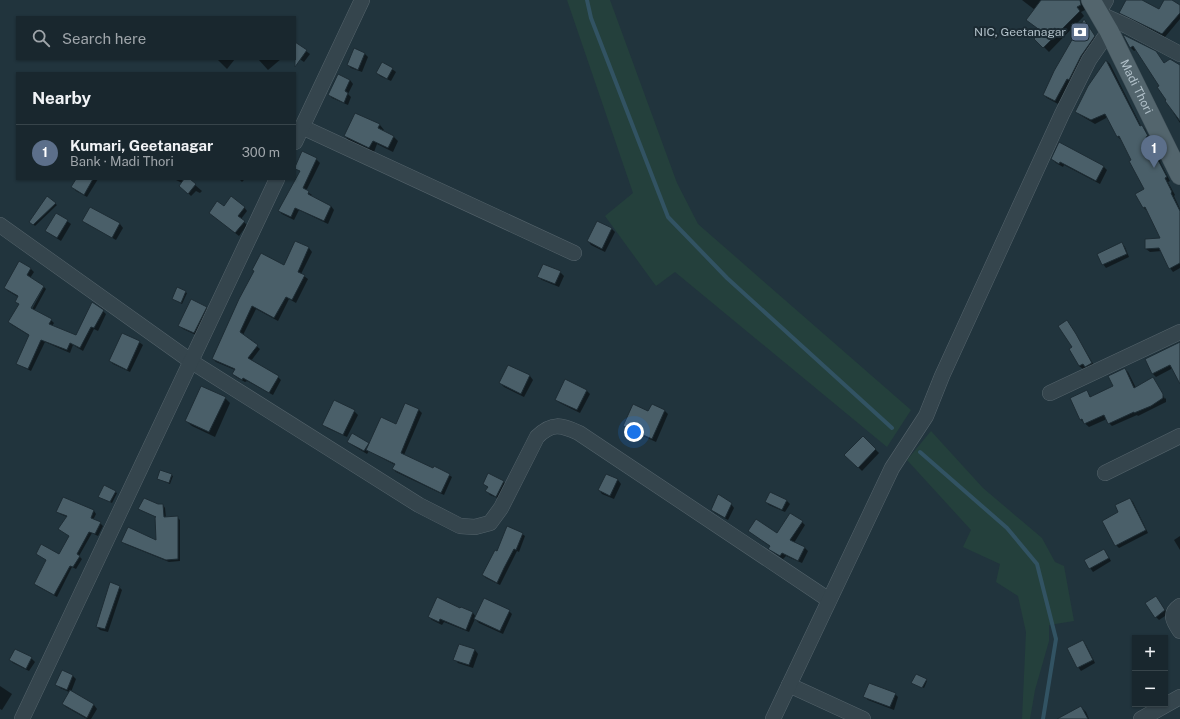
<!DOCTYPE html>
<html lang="en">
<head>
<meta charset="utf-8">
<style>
  body { margin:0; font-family:"Public Sans",sans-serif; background:#222f36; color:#f1f3f6 }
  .controls { position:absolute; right:12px; bottom:12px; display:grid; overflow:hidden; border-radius:0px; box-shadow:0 1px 3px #0004 }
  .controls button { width:36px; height:36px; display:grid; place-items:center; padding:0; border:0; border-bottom:1px solid #37444a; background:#19272e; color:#f1f3f6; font:20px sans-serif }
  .you { position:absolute; left:634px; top:432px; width:14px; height:14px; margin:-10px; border:3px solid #fff; border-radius:50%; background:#1a73e8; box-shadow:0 0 0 6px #1a73e833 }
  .badge { display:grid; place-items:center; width:26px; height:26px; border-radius:50%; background:#ea580c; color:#fff; font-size:13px; font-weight:700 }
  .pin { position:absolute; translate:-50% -33px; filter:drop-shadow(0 1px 2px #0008) }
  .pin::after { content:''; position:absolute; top:21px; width:14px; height:12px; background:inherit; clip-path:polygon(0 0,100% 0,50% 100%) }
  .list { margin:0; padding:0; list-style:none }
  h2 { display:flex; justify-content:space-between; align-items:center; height:52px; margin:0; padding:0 16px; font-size:17px }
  h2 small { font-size:13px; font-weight:400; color:#9fa5aa }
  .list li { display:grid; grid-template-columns:26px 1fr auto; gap:12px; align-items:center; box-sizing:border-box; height:56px; padding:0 16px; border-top:1px solid #37444a }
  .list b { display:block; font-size:15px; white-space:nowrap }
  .list p { margin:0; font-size:13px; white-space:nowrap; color:#9fa5aa }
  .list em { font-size:13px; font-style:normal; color:#9fa5aa }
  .icon { flex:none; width:22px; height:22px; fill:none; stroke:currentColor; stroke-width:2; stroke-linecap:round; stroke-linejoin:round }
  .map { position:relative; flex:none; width:1180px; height:719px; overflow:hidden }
  .search { position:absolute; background:#19272e; box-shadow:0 1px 3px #0004; left:16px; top:16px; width:280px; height:44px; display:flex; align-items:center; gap:10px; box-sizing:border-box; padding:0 14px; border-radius:0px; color:#9fa5aa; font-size:15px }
  .panel { position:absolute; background:#19272e; box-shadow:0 1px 3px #0004; left:16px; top:72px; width:280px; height:108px; border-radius:0px }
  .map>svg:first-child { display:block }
  .green { fill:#24403c }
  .shadow { fill:#0007 }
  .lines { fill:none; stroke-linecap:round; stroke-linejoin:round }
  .stream { stroke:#325363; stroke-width:4 }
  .building { fill:#4a5f69; stroke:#1d2c34 }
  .minor-casing { stroke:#54636b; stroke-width:16 }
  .major-casing { stroke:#425159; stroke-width:20 }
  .minor { stroke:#35454d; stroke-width:15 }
  .major { stroke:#53656d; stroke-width:19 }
  .labels { text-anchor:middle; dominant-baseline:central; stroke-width:4; stroke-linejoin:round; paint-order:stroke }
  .poi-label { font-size:12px; fill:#b1c0c9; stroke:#1b2a32; text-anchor:end }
  .street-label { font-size:12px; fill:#b1c0c9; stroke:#1b2a32 }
</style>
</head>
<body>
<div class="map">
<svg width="1180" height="719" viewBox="0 0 1180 719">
  <rect width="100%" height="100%" fill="#21343d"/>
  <g class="green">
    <polygon points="567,0 610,0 677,183 698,224 911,410 887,447 675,272 656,286 605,216 633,193"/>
    <polygon points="931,431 983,488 1042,538 1055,562 1064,566 1074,621 1049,625 1049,641 1035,690 1030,719 1022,719 1026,632 1018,596 996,582 1000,564 963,547 971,530 907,460"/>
  </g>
  <g class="shadow">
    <polygon points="1022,0 1080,0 1085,10 1081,12 1084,16 1049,52 1036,39 1042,32 1027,20 1035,10"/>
    <polygon points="1127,0 1140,0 1160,11 1166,0 1170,0 1179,5 1180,5 1180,19 1165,37 1123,15 1120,12"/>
    <polygon points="1085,21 1097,40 1070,81 1058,104 1047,98 1044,95"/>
    <polygon points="1125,36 1164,64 1180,66 1180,123 1173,112 1174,112 1160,87 1136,50 1134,51 1130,47"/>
    <polygon points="295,43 310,54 304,62 295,56"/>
    <polygon points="365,54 368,57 362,72 351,68 348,65"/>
    <polygon points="217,59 235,59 227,69"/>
    <polygon points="258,59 281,59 268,70"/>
    <polygon points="1107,61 1110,64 1141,126 1145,129 1150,140 1149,140 1170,181 1168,182 1175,195 1174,196 1180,209 1180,268 1173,272 1170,268 1162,251 1150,252 1146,249 1161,238 1147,211 1143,207 1145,189 1132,160 1121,140 1117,136 1108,117 1095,124 1080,115 1076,112"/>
    <polygon points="392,69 396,72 391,81 380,76 377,72"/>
    <polygon points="350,80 353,84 348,94 351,97 348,105 332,98 329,94"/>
    <polygon points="355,114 380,125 384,130 383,132 393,136 398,141 393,152 377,144 374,152 349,141 345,136"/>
    <polygon points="316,159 320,163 306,191 312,195 311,197 331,206 334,210 328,224 299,210 294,220 282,214 279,211 300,172 295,168"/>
    <polygon points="1052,159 1104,167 1107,170 1100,184 1064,165 1063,167 1056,163"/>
    <polygon points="78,179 98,179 87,197 76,191 73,187"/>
    <polygon points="174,179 188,179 202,191 200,193 196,191 191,196 183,188 182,183"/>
    <polygon points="239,179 245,179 242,182"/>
    <polygon points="47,198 57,205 35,226 31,222"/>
    <polygon points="244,207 247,211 241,219 247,225 239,236 213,216 224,208"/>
    <polygon points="91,208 120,224 123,228 116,240 87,224 84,221"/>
    <polygon points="67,221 71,224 61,241 50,234 46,231"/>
    <polygon points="598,222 612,229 615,232 605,252 591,245 588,241"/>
    <polygon points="296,242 309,248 312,252 301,274 308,279 296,303 289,299 278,321 256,309 243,335 260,349 251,361 278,377 281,380 273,395 247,381 245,382 236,377 233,374 235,370 216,362 213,359 240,300 284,267"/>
    <polygon points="1122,244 1125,247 1129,257 1106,268 1103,264"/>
    <polygon points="19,262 31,269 34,272 30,278 28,312 30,313 44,287 46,289 34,311 51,320 54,323 52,326 76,336 103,311 106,314 98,331 94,329 83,351 73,345 70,353 45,342 31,371 21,366 18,363 30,336 12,325 9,322 20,305 16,302 18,297 8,291 5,288"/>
    <polygon points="560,272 564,276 559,287 542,280 538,277"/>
    <polygon points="178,288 187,293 182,304 173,299"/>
    <polygon points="206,308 209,311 198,336 183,329 179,325"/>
    <polygon points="1067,321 1070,325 1095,367 1089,369 1087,367 1083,369 1079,366"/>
    <polygon points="139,342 143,345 130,372 113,364 110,361"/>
    <polygon points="1180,343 1180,382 1173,368 1156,377 1153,374 1146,359"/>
    <polygon points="509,366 530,376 533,380 524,397 504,387 500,383"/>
    <polygon points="1125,369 1128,372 1136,388 1153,378 1155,380 1154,380 1165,399 1166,398 1166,402 1138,416 1137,415 1112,426 1109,423 1107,419 1089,427 1081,420 1071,399 1087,391 1091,397 1114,387"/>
    <polygon points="586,390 590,394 580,413 560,403 556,400"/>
    <polygon points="225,398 230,403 215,437 192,426 186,421"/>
    <polygon points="652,406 665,411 668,414 656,442 628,429 625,426 649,413"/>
    <polygon points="419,410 422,413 404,455 433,469 449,475 452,477 444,495 396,472 393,469 395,465 369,451 367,454 352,445 348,442 368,444 369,445"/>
    <polygon points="354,411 358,415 347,437 327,428 324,425"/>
    <polygon points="863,437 879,453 862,471 846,455"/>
    <polygon points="171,475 173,476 170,484 158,479"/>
    <polygon points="606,475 618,480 621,484 614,499 602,494 599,490"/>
    <polygon points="504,482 507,485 500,499 490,495 487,491 488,488 484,484"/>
    <polygon points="115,492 117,493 112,503 101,498"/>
    <polygon points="1130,499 1133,502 1148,533 1119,548 1116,545 1120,513"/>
    <polygon points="786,500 790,504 785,512 769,505 766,502"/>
    <polygon points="731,504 734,508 728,520 715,513 712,510"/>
    <polygon points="158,505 163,505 165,508 166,518 177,517 180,520 180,561 169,562 125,544 122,541 157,542 156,517 142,511 140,509"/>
    <polygon points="57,511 94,511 96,514 93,520 100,523 103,526 98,536 92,533 79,556 82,559 76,569 72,567 57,597 37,586 35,584 47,560 37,554 59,555 69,536 67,517 60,514"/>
    <polygon points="802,522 805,525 794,543 805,548 808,551 802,563 786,556 783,559 773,552 771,547 749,531 777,535"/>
    <polygon points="522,534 525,536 519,552 517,551 500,585 486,578 483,575 498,552"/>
    <polygon points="1180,536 1180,550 1174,540"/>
    <polygon points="1103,550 1107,554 1111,561 1093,572 1085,561"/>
    <polygon points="119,587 122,590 108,632 100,630 97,627"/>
    <polygon points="1156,597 1168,614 1159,620 1156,617"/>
    <polygon points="461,610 473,613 476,617 509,611 512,614 503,634 479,623 475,619 469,632 444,622 442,625 432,620 429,617"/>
    <polygon points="1082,641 1086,645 1095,663 1081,671 1078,667"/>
    <polygon points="460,645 475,650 478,654 473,668 458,663 454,659"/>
    <polygon points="31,658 35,662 29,671 13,663 10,660"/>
    <polygon points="63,671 73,676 76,679 71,692 94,705 97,709 91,719 87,719 66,707 63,704 69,692 60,688 57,684"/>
    <polygon points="926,680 927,681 924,688 913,682"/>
    <polygon points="0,686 12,694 2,710 0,709"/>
    <polygon points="895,694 898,697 894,710 868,700 865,697"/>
    <polygon points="1081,707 1086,712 1089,719 1071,719"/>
  </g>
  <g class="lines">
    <g class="stream">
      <polyline points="587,0 591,18 668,217 727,278 892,428"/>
      <polyline points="920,452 1007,528 1037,564 1056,639 1043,719"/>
    </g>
  </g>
  <g class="building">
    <polygon points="1041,0 1080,0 1081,5 1077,7 1080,11 1043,48 1034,39 1041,31 1026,20"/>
    <polygon points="1126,0 1142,0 1159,9 1164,0 1172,0 1180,5 1180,13 1162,34 1119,13"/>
    <polygon points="1084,19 1095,36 1081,56 1069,80 1067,79 1055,101 1043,95 1054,71"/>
    <polygon points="1123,35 1124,35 1156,51 1164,63 1170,59 1180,65 1180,121 1165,101 1166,100 1157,87 1159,86 1133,46 1130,48"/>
    <polygon points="295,42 307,50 295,67"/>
    <polygon points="354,48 365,53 358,70 347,65"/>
    <polygon points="1106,60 1140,126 1142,125 1148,136 1146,137 1167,177 1165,178 1172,192 1171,193 1180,211 1180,263 1169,269 1159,248 1145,249 1145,239 1160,238 1145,207 1143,208 1135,194 1144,189 1129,161 1131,160 1119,136 1117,137 1105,114 1091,120 1075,112 1088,86"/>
    <polygon points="382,62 393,68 387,79 376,73"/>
    <polygon points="338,74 350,80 345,91 348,93 344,103 328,95"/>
    <polygon points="355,113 380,124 378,128 394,136 388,148 373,141 369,148 344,136"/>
    <polygon points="1059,142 1104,166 1096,181 1060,162 1059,164 1051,159"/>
    <polygon points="302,151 317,158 303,188 309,191 308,194 331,206 324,221 295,208 291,217 278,211 300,171 295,169 295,167"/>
    <polygon points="76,179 93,179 84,195 71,187"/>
    <polygon points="184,179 190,179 196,184 188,194 179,186"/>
    <polygon points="47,196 56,203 33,225 29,222"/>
    <polygon points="231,196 245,207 238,216 245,221 235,233 209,213 217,201 224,206"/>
    <polygon points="90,207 120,223 112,238 82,221"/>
    <polygon points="56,213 68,220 57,238 45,231"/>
    <polygon points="597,221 612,228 602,249 587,241"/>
    <polygon points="295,241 309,247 298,272 305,275 292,300 286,297 274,318 252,306 240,332 258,345 248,358 279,376 269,393 243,378 242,380 232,374 235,369 212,359 239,299 254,271 252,270 261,253 284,265"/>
    <polygon points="1122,242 1127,254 1102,265 1097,254"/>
    <polygon points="19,261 31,268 27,275 44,286 31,308 52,319 49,324 76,335 92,302 104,310 94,328 91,327 80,348 70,343 67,350 41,340 28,369 16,364 29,335 8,322 19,304 15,302 18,296 4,288"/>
    <polygon points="543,264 561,271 555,284 537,277"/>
    <polygon points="177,287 186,291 181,303 172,299"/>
    <polygon points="191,299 207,307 194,333 178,326"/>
    <polygon points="1067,320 1076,334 1092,363 1085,367 1083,364 1079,366 1069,349 1072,347 1058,326"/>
    <polygon points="122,333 140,341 127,370 109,361"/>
    <polygon points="1180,342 1180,384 1170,365 1152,374 1145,359"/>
    <polygon points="508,365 530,375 521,394 499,383"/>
    <polygon points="1125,368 1134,388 1153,377 1163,394 1163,398 1151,406 1134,413 1134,412 1108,424 1104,415 1084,424 1082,419 1080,420 1070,398 1087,390 1090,397 1113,386 1108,376"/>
    <polygon points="565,379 587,390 577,410 555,400"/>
    <polygon points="201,386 226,397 209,432 185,421"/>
    <polygon points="334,400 355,410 343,435 322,425"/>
    <polygon points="405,403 419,409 401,453 433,468 434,466 450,474 441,493 392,469 395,464 366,450 381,417 396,424"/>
    <polygon points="633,404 648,411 652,404 665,410 652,439 623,426"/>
    <polygon points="352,433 369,443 364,451 347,442"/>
    <polygon points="863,436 876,449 858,468 844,455"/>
    <polygon points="160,470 172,474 169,483 157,479"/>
    <polygon points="488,473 504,481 496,497 485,491 488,487 483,484"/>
    <polygon points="606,474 618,479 610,496 598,490"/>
    <polygon points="104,485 116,491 110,502 98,497"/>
    <polygon points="770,492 787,500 782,510 765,502"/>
    <polygon points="718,494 732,503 725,518 711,510"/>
    <polygon points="63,497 94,510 91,518 101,522 95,534 89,532 77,554 80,556 73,567 70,566 54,595 34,584 46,560 36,554 41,544 59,554 69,536 58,529 67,516 56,512"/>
    <polygon points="144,498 158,504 163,504 164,517 178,516 178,559 166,560 121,542 128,527 156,540 155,517 156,517 138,509"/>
    <polygon points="1130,498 1146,530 1115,546 1102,521 1118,512 1115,505"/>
    <polygon points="790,513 803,521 790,540 805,547 798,561 782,553 780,556 768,549 770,546 748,531 756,519 777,533"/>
    <polygon points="507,526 523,533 516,550 514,549 504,568 497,583 482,575 495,550 497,551"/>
    <polygon points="1104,549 1109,558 1089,569 1084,560"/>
    <polygon points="110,582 120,586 105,629 96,627"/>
    <polygon points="1156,596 1165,610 1155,618 1145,603"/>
    <polygon points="437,597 460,608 461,607 473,612 466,630 440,619 439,622 428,617"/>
    <polygon points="484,598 510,610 500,631 474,619"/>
    <polygon points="1083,640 1093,660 1077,668 1067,648"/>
    <polygon points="459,644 475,649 469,665 453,660"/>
    <polygon points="15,649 32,657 26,669 9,660"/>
    <polygon points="62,670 73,675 67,690 55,685"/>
    <polygon points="916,674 927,679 922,688 911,683"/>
    <polygon points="869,683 896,693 890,707 863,697"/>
    <polygon points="70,690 94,704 87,718 62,704"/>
    <polygon points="1081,706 1088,719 1057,719"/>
  </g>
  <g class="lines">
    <defs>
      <g id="minor">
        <polyline points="1106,0 1098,13 1127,26 1180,54"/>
        <polyline points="302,127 574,253"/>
        <polyline points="295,142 362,0"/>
        <path d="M0,225L192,362L419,505L460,526L475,527L490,523L501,508L537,437C552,422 561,425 579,433L829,600"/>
        <polyline points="1050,393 1180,332"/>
        <polyline points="1105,473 1180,436"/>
        <path d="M1180,606C1168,614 1174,622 1180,631"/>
        <polyline points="789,685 863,719"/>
        <polyline points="22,719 277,179"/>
        <polyline points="773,719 892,468 926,416 942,376 1062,114 1089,60 1109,31"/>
        <polyline points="1141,719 1180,697"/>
      </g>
      <g id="major">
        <path id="s1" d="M1091,0L1109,31L1180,175"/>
      </g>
    </defs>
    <use href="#minor" class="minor-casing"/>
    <use href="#major" class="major-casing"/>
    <use href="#minor" class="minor"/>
    <use href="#major" class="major"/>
  </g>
  <defs>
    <symbol id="bank-square" viewBox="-11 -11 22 22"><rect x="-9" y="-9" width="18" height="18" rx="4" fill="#5c6f8a" stroke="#1b2a32"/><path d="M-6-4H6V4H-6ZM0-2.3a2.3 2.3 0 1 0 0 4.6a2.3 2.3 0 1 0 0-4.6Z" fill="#fff"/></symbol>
  </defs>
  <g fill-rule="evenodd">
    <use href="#bank-square" x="1069" y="21" width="22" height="22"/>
  </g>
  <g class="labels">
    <g class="poi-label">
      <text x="1066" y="32">NIC, Geetanagar</text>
    </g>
    <g class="street-label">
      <text stroke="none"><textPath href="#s1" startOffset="98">Madi Thori</textPath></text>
    </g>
  </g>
</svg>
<div class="controls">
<button>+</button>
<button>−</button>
</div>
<div class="you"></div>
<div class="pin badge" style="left:1154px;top:168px;background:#5c6f8a">1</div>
<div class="search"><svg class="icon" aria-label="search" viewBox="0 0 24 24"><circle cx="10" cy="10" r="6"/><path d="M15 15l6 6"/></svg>Search here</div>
<section class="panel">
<h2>Nearby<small></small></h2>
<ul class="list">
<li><span class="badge" style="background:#5c6f8a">1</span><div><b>Kumari, Geetanagar</b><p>Bank · Madi Thori</p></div><em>300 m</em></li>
</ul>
</section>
</div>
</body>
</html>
